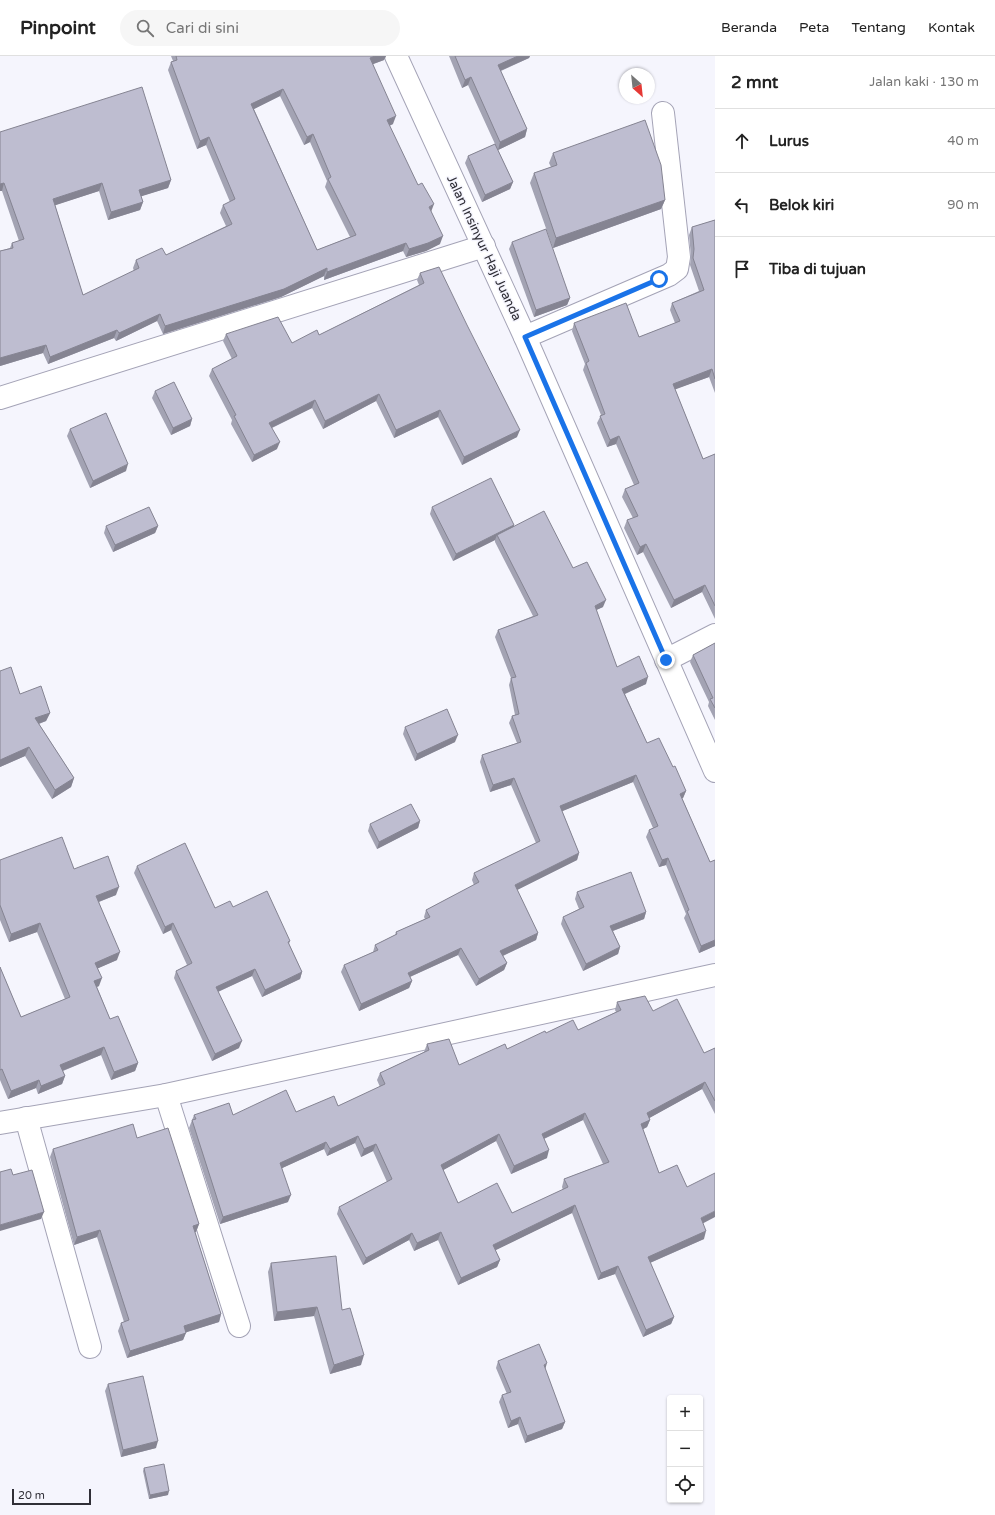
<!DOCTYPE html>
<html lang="id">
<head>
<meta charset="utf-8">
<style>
  body { margin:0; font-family:"Varela Round",sans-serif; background:#f6f6f6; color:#222 }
  .controls { position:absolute; right:12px; bottom:12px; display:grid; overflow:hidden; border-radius:4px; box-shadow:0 1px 3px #0004 }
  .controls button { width:36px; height:36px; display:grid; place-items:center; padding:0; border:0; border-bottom:1px solid #e0e0e0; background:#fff; color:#222; font:20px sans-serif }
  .compass { position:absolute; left:619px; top:12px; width:36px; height:36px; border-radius:50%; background:#fff; box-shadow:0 1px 3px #0004; rotate:153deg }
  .scale { position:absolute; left:12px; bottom:10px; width:79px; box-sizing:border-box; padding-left:4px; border:2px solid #302f37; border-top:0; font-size:11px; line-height:14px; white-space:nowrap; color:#302f37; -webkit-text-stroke:3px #f5f5fd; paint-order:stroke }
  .stop { position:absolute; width:12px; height:12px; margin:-9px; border:3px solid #1a73e8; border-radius:50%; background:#fff }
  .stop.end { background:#1a73e8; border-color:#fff; box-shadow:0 1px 4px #0008 }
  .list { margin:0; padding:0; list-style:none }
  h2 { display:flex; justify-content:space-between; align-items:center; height:52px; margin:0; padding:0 16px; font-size:17px }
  h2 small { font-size:13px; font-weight:400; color:#767676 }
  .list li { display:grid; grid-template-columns:26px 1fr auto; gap:12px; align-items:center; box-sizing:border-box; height:64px; padding:0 16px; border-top:1px solid #e0e0e0 }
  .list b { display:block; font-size:15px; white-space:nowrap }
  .list em { font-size:13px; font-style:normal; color:#767676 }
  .icon { flex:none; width:22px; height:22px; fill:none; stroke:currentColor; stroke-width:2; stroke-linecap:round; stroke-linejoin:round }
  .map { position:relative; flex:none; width:715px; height:1459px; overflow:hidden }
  header { display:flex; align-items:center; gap:24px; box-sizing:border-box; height:56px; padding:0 20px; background:#fff; border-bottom:1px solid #e0e0e0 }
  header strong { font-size:19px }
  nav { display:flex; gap:22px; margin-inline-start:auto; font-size:14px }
  .search { width:280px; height:36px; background:#f6f6f6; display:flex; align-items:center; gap:10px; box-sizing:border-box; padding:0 14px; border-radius:22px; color:#767676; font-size:15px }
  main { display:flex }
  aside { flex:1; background:#fff }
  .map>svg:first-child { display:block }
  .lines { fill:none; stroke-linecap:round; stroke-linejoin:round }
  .minor-casing { stroke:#a4a3b6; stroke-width:24 }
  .minor { stroke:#fff; stroke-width:22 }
  .wall { fill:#a3a3b3; fill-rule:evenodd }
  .shaded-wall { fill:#858492 }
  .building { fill:#bebdd0; stroke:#858492; fill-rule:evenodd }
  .route { stroke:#1a73e8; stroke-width:5 }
  .labels { text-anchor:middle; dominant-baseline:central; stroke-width:3; stroke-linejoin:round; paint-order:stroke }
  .street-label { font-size:13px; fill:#302f37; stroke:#f5f5fd }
</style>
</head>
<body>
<header>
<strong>Pinpoint</strong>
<div class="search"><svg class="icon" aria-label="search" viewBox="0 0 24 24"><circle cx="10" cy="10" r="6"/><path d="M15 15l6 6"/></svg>Cari di sini</div>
<nav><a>Beranda</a><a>Peta</a><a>Tentang</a><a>Kontak</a></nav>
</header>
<main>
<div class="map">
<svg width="715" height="1459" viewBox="0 0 715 1459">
  <rect width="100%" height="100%" fill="#f5f5fd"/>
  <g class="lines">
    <defs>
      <g id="minor">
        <polyline points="396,0 525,281 715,715"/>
        <polyline points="525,281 669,219 677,213 679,201 663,57"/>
        <polyline points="0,342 484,190"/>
        <polyline points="666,604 715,579"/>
        <polyline points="166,1039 239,1270"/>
        <polyline points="26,1062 90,1291"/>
        <polyline points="0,1067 166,1039 715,919"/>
      </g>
    </defs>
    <use href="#minor" class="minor-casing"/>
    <use href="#minor" class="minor"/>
  </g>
  <g class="wall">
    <path d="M171,0H386L384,4L373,8L393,68L389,70L431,156L440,188L426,195L406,201L403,195L324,224V220L281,241L163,278L157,265L116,285L114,282L48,308L43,297L0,310V195L10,192L12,187L19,185L2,135H0V76L171,124L168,132L141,140L143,146L140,154L108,164L99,135L55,149L83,239L134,215L133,212L136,204L166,199L226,170L220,157L223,149L230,146L206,89L197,93L168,14L171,6L173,5ZM280,40L304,89L310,86L327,125L325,131L350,181L317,194L254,53Z"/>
    <polygon points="449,0 530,0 529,2 501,15 527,73 525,81 498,94 513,126 510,133 482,146 465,107 468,100 495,88 468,29 462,32"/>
    <polygon points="553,97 665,144 661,153 553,192 530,127 534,117 551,111 549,107"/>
    <polygon points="715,164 715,337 709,321 675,333 703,403 715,398 715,563 702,536 671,552 643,496 637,499 624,472 627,464 633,462 622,441 625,433 634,429 616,388 607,391 597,367 601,359 583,314 585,308 572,275 574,267 639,281 675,267 670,254 672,247 699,235 690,209 691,200 689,179 692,171"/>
    <polygon points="512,186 570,242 567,249 534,261 509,193"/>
    <polygon points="420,217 517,381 462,409 438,361 394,382 376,345 323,373 312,352 272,372 277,393 252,406 231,368 232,364 209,320 212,313 232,303 223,285 226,278 292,287 319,279 419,229 417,224"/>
    <polygon points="155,335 192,363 190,370 171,379 152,342"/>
    <polygon points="70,373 126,415 90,432 67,380"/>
    <polygon points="432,451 514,469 514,470 573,512 603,551 596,554 617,611 646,628 625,638 647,687 673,711 686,735 683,742 682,742 710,806 715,804 715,890 699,897 684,862 686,858 666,809 659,811 646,781 649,774 653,772 633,726 562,755 579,797 577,804 517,834 538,877 536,884 503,900 507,907 504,914 476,930 458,899 410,921 412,925 409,932 359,955 341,916 344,909 373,896 375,889 395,879 396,876 425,863 424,861 426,854 474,829 472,824 474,817 536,787 511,729 490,736 480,706 482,699 517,687 509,667 512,660 515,659 509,629 511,622 495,581 498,574 533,560 495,486 495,484 453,505 430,458"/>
    <polygon points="106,470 158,470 155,477 113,496 104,477"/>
    <polygon points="715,587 715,664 708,650 709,646 690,606 693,599"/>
    <polygon points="0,615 20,638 50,657 46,665 39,668 74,722 71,731 52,743 25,700 0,711"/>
    <polygon points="405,671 455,686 415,705 403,678"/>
    <polygon points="420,765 418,772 377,793 368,775 370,768"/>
    <polygon points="0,804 74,813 116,839 99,846 117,904 98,912 99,930 97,931 110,963 138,1007 135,1015 111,1024 101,999 63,1015 65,1020 62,1028 38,1038 36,1032 8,1043 0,1024 0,911 21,961 65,943 37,876 9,886 0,864"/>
    <polygon points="137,810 215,852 233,851 290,885 289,888 302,916 300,923 262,941 252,920 218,936 239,992 212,1005 174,922 176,915 187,909 171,874 163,878 134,817"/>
    <polygon points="577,836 646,856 644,863 613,875 620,891 618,898 583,915 561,868 563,861 579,853 575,843"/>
    <path d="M617,946L653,955L704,997L715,992V1058L702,1033L649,1062L650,1064L647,1071L643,1073L659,1117L703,1167L704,1183L650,1207L674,1261L671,1268L643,1281L615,1218L598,1224L572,1157L495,1194L500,1204L497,1211L458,1229L438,1184L414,1195L409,1184L363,1209L337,1158L339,1151L387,1126L373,1095L361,1101L355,1087L327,1100L324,1093L282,1112L288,1146L220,1168L189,1072L194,1059H233L296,1056L338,1050L380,1031L377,1024L380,1017L424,996L427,988L459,1009L507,993L546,977L578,974L616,956L615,954ZM583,1064L603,1108L564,1123L562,1131L563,1134L512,1157L458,1147L443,1114L496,1085L511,1118L547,1102L544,1083Z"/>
    <polygon points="137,1082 199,1168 196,1176 195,1176 221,1258 219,1266 186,1276 183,1284 127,1302 118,1275 121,1267 124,1266 97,1181 74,1189 50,1101 53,1093"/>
    <polygon points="271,1207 342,1254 361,1309 330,1318 314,1260 274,1265 268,1216"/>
    <polygon points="498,1305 545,1313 565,1366 562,1373 525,1387 518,1368 508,1372 499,1346 502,1339 507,1338 496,1312"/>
    <polygon points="108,1328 156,1392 121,1401 105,1335"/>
    <polygon points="144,1412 168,1439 149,1443 143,1415"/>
  </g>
  <g class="shaded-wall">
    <polygon points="375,0 386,0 384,4 368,10 370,2"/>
    <polygon points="518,0 530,0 529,2 495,17 498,9"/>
    <polygon points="471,21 468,29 462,32 465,24"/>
    <polygon points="283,33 280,40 248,56 251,48"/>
    <polygon points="396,60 393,68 384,72 387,64"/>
    <polygon points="527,73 525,81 498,94 500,86"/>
    <polygon points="313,78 310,86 304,89 307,81"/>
    <polygon points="209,81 206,89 197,93 200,85"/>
    <polygon points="171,124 168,132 136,142 139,134"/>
    <polygon points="513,126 510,133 482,146 485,139"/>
    <polygon points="4,127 2,135 0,135 0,128"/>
    <polygon points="102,127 99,135 50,151 53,143"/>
    <polygon points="665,144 661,153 553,192 556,182"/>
    <polygon points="143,146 140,154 108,164 111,156"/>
    <polygon points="434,148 431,156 429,151"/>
    <polygon points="443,180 440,188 426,195 406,201 409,193"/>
    <polygon points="406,187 403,195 324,224 327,216"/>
    <polygon points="327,212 324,220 281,241 163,278 165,270"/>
    <polygon points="570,242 567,249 534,261 536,254"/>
    <polygon points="160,258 157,265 116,285 119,277"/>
    <polygon points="117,274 114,282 48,308 50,301"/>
    <polygon points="46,289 43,297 0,310 0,302"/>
    <polygon points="712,313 709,321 671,335 673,328"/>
    <polygon points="379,338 376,345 323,373 325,365"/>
    <polygon points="315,344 312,352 267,374 269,367"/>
    <polygon points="440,354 438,361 394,382 396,374"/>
    <polygon points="192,363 190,370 171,379 173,372"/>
    <polygon points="520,374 517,381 462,409 464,401"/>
    <polygon points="619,380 616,388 607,391 610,384"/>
    <polygon points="280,386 277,393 252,406 254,399"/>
    <polygon points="128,408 126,415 90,432 93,425"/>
    <polygon points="514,469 512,476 497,479 495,484 453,505 456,498"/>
    <polygon points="158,470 155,477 113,496 115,489"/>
    <polygon points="646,488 643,496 637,499 640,491"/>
    <polygon points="705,529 702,536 671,552 674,544"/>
    <polygon points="606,544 603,551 592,556 595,550"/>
    <polygon points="648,621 646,628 620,640 622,633"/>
    <polygon points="50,657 46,665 32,670 35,662"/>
    <polygon points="458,679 455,686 415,705 417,698"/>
    <polygon points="29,691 25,700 0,711 0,704"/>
    <polygon points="636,719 633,726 558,757 560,750"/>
    <polygon points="74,722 71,731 52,743 55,734"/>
    <polygon points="514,722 511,729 490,736 493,729"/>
    <polygon points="686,735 683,742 678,744 680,738"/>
    <polygon points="420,765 418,772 377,793 379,786"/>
    <polygon points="579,797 577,804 513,836 515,829"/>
    <polygon points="668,802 666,809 659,811 662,804"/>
    <polygon points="119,831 116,839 93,848 96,840"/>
    <polygon points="646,856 644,863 607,877 610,870"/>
    <polygon points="40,867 37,876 9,886 11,878"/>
    <polygon points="173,867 171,874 163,878 165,871"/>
    <polygon points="538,877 536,884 498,902 500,895"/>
    <polygon points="715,884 715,890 699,897 701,890"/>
    <polygon points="620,891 618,898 583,915 586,908"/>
    <polygon points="461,892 458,899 405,923 408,917"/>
    <polygon points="120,896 117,904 92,915 95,907"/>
    <polygon points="507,907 504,914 476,930 479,923"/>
    <polygon points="255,913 252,920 213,938 216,931"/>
    <polygon points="302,916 300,923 262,941 265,934"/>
    <polygon points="102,922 99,930 91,933 94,925"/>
    <polygon points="412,925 409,932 359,955 361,948"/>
    <polygon points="242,985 239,992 212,1005 215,998"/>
    <polygon points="104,991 101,999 57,1017 60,1009"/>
    <polygon points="138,1007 135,1015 111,1024 114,1016"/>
    <polygon points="65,1020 62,1028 38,1038 41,1030"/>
    <polygon points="39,1024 36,1032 8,1043 11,1035"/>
    <polygon points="705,1026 702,1033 644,1065 647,1057"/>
    <polygon points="585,1057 583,1064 539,1085 542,1078"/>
    <polygon points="650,1064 647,1071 638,1076 641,1068"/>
    <polygon points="499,1078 496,1085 438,1117 441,1109"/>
    <polygon points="358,1080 355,1087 327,1100 330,1093"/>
    <polygon points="326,1086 324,1093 278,1114 280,1107"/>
    <polygon points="376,1088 373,1095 361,1101 364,1093"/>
    <polygon points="549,1094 547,1102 511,1118 514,1110"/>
    <polygon points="291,1139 288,1146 220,1168 223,1161"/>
    <polygon points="575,1149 572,1157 490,1197 493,1189"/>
    <polygon points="715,1155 715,1161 698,1170 701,1162"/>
    <polygon points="44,1156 41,1163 0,1175 0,1169"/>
    <polygon points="199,1168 196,1176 190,1178 193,1170"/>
    <polygon points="100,1174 97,1181 74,1189 77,1181"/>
    <polygon points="706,1175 704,1183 645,1209 648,1201"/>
    <polygon points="441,1176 438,1184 414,1195 417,1187"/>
    <polygon points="412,1177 409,1184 363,1209 366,1202"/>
    <polygon points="500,1204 497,1211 458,1229 461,1222"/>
    <polygon points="618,1210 615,1218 598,1224 601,1217"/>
    <polygon points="317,1251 314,1260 274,1265 277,1256"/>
    <polygon points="221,1258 219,1266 181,1278 184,1270"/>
    <polygon points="674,1261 671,1268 643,1281 646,1274"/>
    <polygon points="186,1277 183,1284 127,1302 130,1295"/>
    <polygon points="364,1299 361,1309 330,1318 334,1309"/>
    <polygon points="547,1307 545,1314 544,1309"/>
    <polygon points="520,1361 518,1368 508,1372 511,1365"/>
    <polygon points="565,1366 562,1373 525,1387 527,1380"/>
    <polygon points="158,1385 156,1392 121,1401 123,1394"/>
    <polygon points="169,1435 168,1439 149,1443 150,1439"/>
  </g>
  <g class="building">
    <path d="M176,0H375L370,2L396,60L387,64L418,129L422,127L434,148L429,151L443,180L428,187L409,193L406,187L327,216V212L284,233L165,270L160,258L119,277L117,274L50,301L46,289L0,302V195L13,192L12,187L24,183L4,127L0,128V76L142,31L171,124L139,134L143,146L111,156L102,127L53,143L83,239L139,212L136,204L162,192L166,199L232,168L223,149L235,143L209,81L200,85L171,6L177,4ZM283,33L307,81L313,78L331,121L328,123L356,179L317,194L251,48Z"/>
    <polygon points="455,0 518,0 498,9 527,73 500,86 471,21 465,24"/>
    <polygon points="645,64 661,109 665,144 556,182 534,117 557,109 553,97"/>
    <polygon points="495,88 513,126 485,139 468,100"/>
    <polygon points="715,164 715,323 712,313 673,328 703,403 715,398 715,550 705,529 674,544 646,488 640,491 627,464 638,460 625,433 639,427 619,380 610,384 600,360 605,358 586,307 589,305 574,267 626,247 639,281 680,265 672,247 704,234 693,202 694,193 692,171"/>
    <polygon points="546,173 570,242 536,254 512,186"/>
    <polygon points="439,211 467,269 520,374 464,401 440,354 396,374 379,338 325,365 315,344 269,367 280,386 254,399 234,360 236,359 212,313 237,300 226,278 278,261 292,287 317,274 319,279 424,227 420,217"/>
    <polygon points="174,326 192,363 173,372 155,335"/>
    <polygon points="106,357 128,408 93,425 70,373"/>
    <polygon points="491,422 514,469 456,498 432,451"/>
    <polygon points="149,451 158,470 115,489 106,470"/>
    <polygon points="544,455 573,512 587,506 606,544 595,550 617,611 639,600 648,621 622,633 647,687 659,682 673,711 675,710 686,735 680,738 710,806 715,804 715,884 701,890 687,855 689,854 668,802 662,804 649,774 658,770 636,719 560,750 579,797 515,829 538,877 500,895 507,907 479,923 461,892 408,917 412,925 361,948 344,909 378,894 375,889 397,878 396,876 430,861 426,854 479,826 474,817 540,785 514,722 493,729 482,699 521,686 512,660 519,658 511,622 516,621 498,574 538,559 497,479"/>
    <polygon points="715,587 715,652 710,643 713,642 693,599"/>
    <polygon points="11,611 20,638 41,630 50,657 35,662 74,722 55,734 29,691 0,704 0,615"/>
    <polygon points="447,653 458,679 417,698 405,671"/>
    <polygon points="411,748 420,765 379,786 370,768"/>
    <polygon points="62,781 74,813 108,800 119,831 96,840 120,896 95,907 102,922 94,925 110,963 118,960 138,1007 114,1016 104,991 60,1009 65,1020 41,1030 39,1024 11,1035 2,1013 0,1014 0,911 21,961 70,941 40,867 11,878 0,849 0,804"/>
    <polygon points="185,787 215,852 230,845 233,851 267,835 290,885 288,886 302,916 265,934 255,913 216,931 242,985 215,998 176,915 192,907 173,867 165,871 137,810"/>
    <polygon points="631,816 646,856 610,870 620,891 586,908 563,861 584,851 577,836"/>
    <path d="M645,940L653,955L677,943L704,997L715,992V1045L705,1026L647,1057L650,1064L641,1068L659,1117L677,1109L687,1131L715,1117V1155L701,1162L706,1175L648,1201L674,1261L646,1274L618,1210L601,1217L575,1149L493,1189L500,1204L461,1222L441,1176L417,1187L412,1177L366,1202L339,1151L392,1123L376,1088L364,1093L358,1080L330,1093L326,1086L280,1107L291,1139L223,1161L192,1064L196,1063L194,1059L229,1047L233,1059L286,1034L296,1056L334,1040L338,1050L385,1028L380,1017L429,994L427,988L449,983L459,1009L505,988L507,993L545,975L546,977L573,964L578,974L621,954L617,946ZM585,1057L609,1106L564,1123L568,1131L512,1157L497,1127L458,1147L441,1109L499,1078L514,1110L549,1094L542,1078Z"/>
    <polygon points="133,1068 137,1082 168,1072 199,1168 193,1170 221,1258 184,1270 186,1277 130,1295 121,1267 129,1264 100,1174 77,1181 53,1093"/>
    <polygon points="11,1113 13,1119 32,1114 44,1156 0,1169 0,1116"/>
    <polygon points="336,1200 342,1254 350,1252 364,1299 334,1309 317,1251 277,1256 271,1207"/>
    <polygon points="539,1288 547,1307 544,1309 565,1366 527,1380 520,1361 511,1365 502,1339 511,1336 498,1305"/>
    <polygon points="143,1320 158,1385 123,1394 108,1328"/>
    <polygon points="164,1408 169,1435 150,1439 144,1412"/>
  </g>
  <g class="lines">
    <polyline class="route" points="659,223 525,281 666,604"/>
  </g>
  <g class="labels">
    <g class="street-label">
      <text transform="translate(484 192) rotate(65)">Jalan Insinyur Haji Juanda</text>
    </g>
  </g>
</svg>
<div class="controls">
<button>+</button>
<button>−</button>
<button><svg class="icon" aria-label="locate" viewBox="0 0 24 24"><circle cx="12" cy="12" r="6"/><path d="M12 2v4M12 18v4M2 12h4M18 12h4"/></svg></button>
</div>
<svg class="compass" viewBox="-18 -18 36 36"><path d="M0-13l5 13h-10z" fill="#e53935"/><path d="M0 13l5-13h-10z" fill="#767676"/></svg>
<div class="scale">20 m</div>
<div class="stop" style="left:659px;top:223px"></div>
<div class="stop end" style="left:666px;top:604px"></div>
</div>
<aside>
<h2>2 mnt<small>Jalan kaki · 130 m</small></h2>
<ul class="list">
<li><svg class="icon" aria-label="ahead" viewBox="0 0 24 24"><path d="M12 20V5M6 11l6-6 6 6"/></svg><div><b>Lurus</b></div><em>40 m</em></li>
<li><svg class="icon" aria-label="left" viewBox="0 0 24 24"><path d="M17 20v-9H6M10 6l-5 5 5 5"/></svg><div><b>Belok kiri</b></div><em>90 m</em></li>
<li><svg class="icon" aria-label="arrive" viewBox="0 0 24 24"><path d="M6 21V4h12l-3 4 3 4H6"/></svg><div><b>Tiba di tujuan</b></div></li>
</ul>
</aside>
</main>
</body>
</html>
